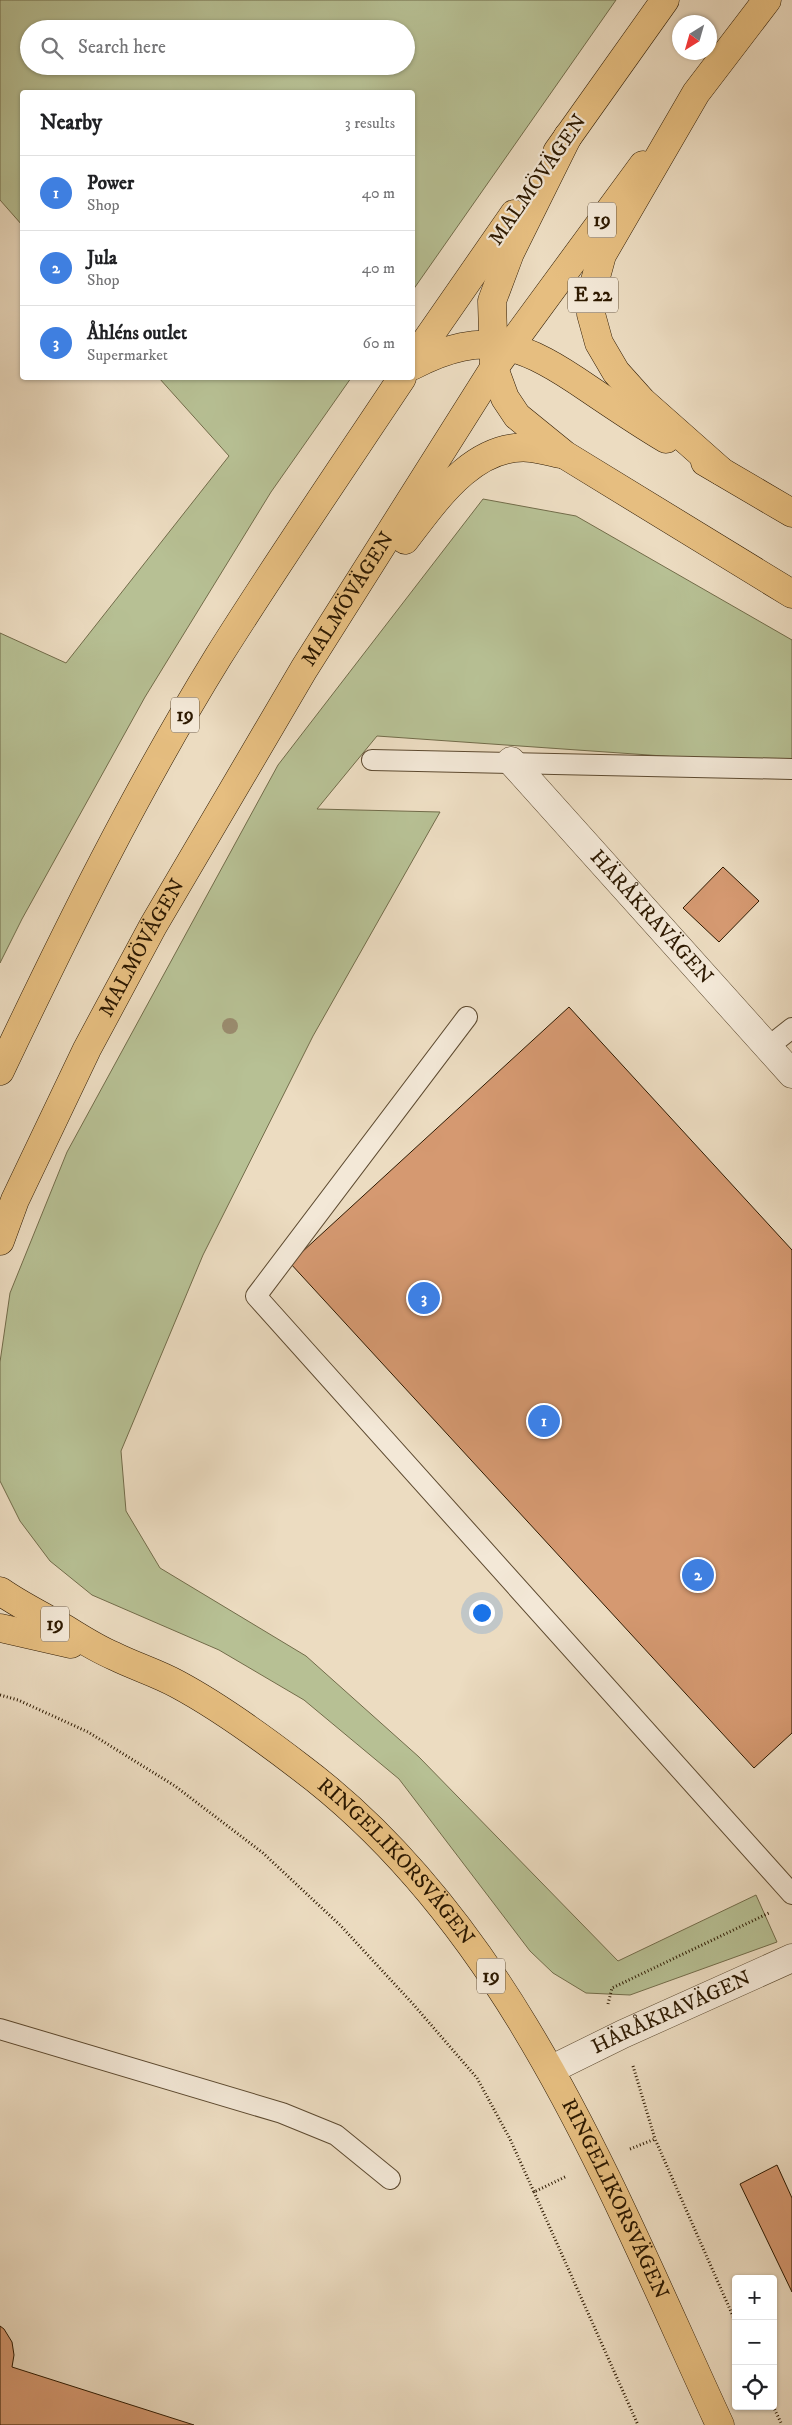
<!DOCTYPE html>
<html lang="en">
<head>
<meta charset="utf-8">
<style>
  body { margin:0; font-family:"IM FELL DW Pica",serif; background:#f2f2f2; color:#202124 }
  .controls { position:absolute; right:15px; bottom:15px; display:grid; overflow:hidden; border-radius:5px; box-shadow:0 1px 4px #0004 }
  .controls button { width:45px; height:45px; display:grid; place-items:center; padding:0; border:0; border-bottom:1px solid #e0e0e0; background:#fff; color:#202124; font:25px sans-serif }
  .compass { position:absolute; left:672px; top:15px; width:45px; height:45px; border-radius:50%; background:#fff; box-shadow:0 1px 4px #0004; rotate:217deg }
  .you { position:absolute; left:481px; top:1612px; width:18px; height:18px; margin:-12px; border:4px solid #fff; border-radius:50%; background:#1a73e8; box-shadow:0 0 0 8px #1a73e833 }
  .badge { display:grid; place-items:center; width:32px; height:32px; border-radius:50%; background:#b45309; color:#fff; font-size:16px; font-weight:700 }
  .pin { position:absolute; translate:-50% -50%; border:2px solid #fff; box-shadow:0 1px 5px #0006 }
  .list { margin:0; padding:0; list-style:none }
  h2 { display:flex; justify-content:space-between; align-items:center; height:65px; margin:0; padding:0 20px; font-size:21px }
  h2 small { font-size:16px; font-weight:400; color:#757577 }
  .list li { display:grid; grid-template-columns:32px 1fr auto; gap:15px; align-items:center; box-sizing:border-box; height:75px; padding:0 20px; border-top:1px solid #e0e0e0 }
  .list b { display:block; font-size:19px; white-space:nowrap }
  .list p { margin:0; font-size:16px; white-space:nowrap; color:#757577 }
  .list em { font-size:16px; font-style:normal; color:#757577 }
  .icon { flex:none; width:28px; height:28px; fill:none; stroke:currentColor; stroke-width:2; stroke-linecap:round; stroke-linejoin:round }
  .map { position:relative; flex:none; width:792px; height:2425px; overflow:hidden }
  .search { position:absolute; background:#fff; box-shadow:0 1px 4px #0004; left:20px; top:20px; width:395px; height:55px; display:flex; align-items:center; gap:12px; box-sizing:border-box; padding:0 18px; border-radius:28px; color:#757577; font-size:19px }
  .panel { position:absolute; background:#fff; box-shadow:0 1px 4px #0004; left:20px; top:90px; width:395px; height:290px; border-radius:5px }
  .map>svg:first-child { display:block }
  .green { fill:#b7c094; stroke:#726c4a; fill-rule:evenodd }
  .building { fill:#d59971; stroke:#2d1900 }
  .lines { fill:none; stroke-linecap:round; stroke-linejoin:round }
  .lane-casing { stroke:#5d4a30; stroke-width:22 }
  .street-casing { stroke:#5d4a30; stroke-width:29 }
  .primary-casing { stroke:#2d1900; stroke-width:29 }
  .highway-casing { stroke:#2d1900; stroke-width:29 }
  .path { stroke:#2d1900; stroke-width:3; stroke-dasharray:1 2.5; stroke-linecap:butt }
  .lane { stroke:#f3e8d7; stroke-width:20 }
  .street { stroke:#f3e8d7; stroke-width:28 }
  .primary { stroke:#e6be80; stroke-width:28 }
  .highway { stroke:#e6be80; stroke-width:28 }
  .tree { fill:#9a8c6f }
  .labels { text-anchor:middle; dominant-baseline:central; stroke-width:4.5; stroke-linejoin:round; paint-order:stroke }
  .shield { fill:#f3e8d7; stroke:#685740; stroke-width:1 }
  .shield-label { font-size:20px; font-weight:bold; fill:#2d1900 }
  .street-label { font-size:21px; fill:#2d1900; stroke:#f3e8d7 }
</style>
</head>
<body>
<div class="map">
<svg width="792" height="2425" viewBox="0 0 792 2425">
  <rect width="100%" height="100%" fill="#ecdcc1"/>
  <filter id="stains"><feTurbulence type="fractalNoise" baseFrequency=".004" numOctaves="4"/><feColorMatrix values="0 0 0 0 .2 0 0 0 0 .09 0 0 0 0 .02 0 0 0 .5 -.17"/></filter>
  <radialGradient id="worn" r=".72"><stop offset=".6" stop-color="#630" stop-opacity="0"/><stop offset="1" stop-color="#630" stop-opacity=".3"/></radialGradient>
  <g class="green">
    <path d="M0,0H616L413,290L412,92H22V225L0,200ZM29,29H406V66H29Z"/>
    <polygon points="159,378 351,378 271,492 145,697 22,919 0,963 0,633 66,663 229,456"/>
    <polygon points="483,499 576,516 792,640 792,765 377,736 317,809 440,812 313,1036 203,1255 121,1451 126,1511 160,1568 306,1656 419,1757 618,1961 756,1895 777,1942 630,1995 586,1993 553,1973 530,1951 399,1779 304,1700 219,1650 92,1595 50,1561 20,1521 0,1481 0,1362 10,1293 67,1152 278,765"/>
  </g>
  <g class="building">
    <polygon points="723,867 759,901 719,942 683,908"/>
    <polygon points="569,1007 792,1250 792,1733 754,1768 290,1263"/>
    <polygon points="777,2165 792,2198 792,2292 740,2184"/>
    <polygon points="0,2326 4,2329 12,2342 14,2355 12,2367 194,2425 0,2425"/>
  </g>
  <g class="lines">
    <defs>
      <g id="lane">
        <polyline points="372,760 792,769"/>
        <polyline points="467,1017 256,1296 792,1894"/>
        <polyline points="768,1047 792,1028"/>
        <polyline points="0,2029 282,2113 336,2135 390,2179"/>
      </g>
      <g id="street">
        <path id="s1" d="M511,761L792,1074"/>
        <path id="s2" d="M552,2069L623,2034L792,1958"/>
      </g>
      <g id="primary">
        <polyline points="568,136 510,253 492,301 494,368 505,398 517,416 565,455 792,594"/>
        <polyline points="557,152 665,0"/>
        <polyline points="412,361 514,214"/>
        <path d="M405,540C435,501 474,442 531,448C541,449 551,452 561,454"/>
        <path d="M0,1071C67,930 136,790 218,657C277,563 340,471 402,378"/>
        <path id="s3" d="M0,1241L15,1200L87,1049L153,926L304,669L494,368L643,165"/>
        <path id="s4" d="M0,1591C20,1605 42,1616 64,1628C80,1638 97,1649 114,1656C134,1666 157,1673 177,1684C220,1707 261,1737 300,1767C512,1926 612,2192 720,2425"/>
        <polyline points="0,1628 71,1644"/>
      </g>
      <g id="highway">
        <path d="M412,366C486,327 525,345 589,389C614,406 639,423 666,439"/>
        <polyline points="705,462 792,513"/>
        <polyline points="721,471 642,401 616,372 599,343 591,314 593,288 602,255 696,93 767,0"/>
      </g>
    </defs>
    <use href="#lane" class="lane-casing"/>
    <use href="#street" class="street-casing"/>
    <use href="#primary" class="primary-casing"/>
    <use href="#highway" class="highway-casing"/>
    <g class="path">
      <polyline points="0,1695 18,1700 88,1732 175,1786 263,1853 340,1925 413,2004 477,2078 510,2139 534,2192 567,2176"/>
      <polyline points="608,2004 612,1988 769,1913"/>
      <polyline points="633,2066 655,2139"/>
      <polyline points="630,2149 655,2139 736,2323"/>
      <polyline points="534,2192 638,2425"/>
      <polyline points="773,2406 782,2425"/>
    </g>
    <use href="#lane" class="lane"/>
    <use href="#street" class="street"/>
    <use href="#primary" class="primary"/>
    <use href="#highway" class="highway"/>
  </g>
  <circle class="tree" cx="230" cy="1026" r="8"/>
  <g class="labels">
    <g class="shield">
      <rect x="588" y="202.5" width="28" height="35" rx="4"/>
      <rect x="568" y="277.5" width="50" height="35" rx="4"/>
      <rect x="171" y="697.5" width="28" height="35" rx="4"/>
      <rect x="41" y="1606.5" width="28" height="35" rx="4"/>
      <rect x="477" y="1958.5" width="28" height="35" rx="4"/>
    </g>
    <g class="shield-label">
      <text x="602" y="220">19</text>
      <text x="593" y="295">E 22</text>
      <text x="185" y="715">19</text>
      <text x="55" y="1624">19</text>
      <text x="491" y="1976">19</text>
    </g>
    <g class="street-label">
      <text transform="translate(538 180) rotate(-55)">MALMÖVÄGEN</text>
      <text stroke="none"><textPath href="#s3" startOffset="731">MALMÖVÄGEN</textPath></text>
      <text stroke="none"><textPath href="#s1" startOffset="210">HÄRÅKRAVÄGEN</textPath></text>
      <text stroke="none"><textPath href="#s3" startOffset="326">MALMÖVÄGEN</textPath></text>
      <text stroke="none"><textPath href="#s4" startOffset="484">RINGELIKORSVÄGEN</textPath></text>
      <text stroke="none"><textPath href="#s2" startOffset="132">HÄRÅKRAVÄGEN</textPath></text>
      <text stroke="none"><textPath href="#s4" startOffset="889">RINGELIKORSVÄGEN</textPath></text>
    </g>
  </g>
  <rect width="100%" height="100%" filter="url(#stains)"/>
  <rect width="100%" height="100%" fill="url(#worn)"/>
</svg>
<div class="controls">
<button>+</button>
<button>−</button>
<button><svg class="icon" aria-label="locate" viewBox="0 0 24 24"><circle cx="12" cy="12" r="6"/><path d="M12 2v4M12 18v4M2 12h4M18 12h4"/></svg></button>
</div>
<svg class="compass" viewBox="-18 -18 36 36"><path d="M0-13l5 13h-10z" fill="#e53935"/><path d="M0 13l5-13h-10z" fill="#757577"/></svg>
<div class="you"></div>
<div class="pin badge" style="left:544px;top:1421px;background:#3f7fe0">1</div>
<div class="pin badge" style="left:698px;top:1575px;background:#3f7fe0">2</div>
<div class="pin badge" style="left:424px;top:1298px;background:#3f7fe0">3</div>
<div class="search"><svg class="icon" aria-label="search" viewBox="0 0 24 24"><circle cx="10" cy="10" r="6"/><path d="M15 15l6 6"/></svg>Search here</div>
<section class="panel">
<h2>Nearby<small>3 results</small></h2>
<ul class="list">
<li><span class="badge" style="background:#3f7fe0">1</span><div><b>Power</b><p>Shop</p></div><em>40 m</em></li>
<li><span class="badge" style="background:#3f7fe0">2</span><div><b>Jula</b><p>Shop</p></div><em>40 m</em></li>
<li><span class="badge" style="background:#3f7fe0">3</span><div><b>Åhléns outlet</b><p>Supermarket</p></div><em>60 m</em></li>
</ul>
</section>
</div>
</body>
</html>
